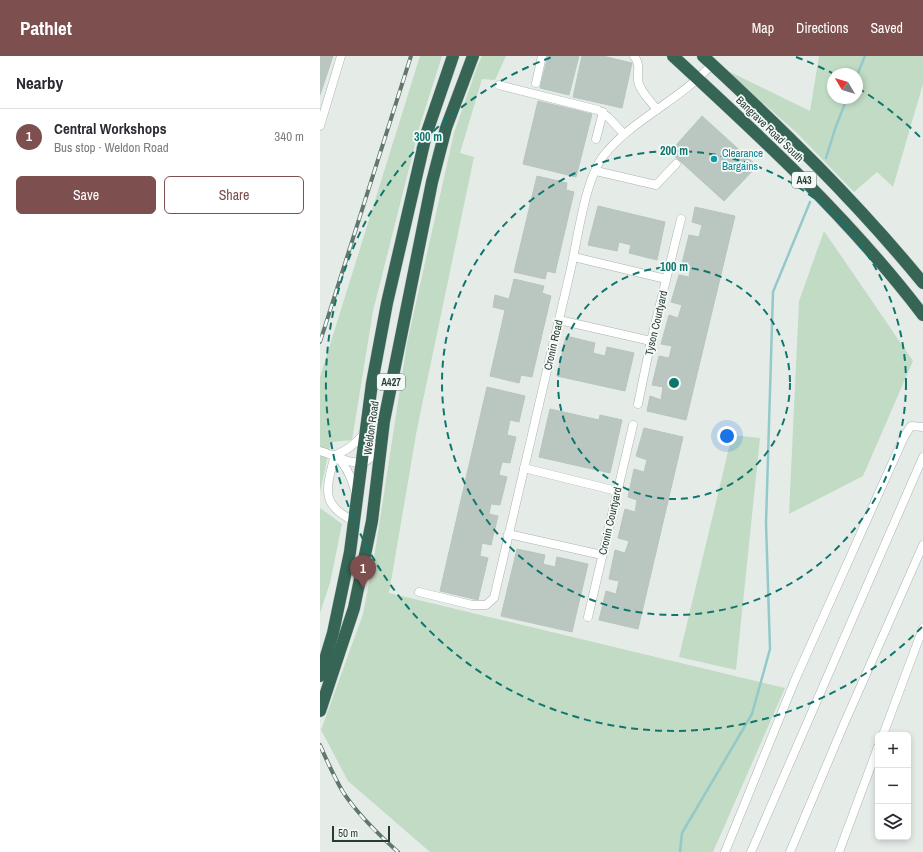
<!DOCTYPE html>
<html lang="en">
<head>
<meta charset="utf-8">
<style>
  body { margin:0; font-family:"Archivo Narrow",sans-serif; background:#f7f7f7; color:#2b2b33 }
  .controls { position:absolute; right:12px; bottom:12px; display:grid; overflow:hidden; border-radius:6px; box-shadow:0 2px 6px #0003 }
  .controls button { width:36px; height:36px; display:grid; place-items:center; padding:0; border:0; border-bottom:1px solid #e1e1e2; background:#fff; color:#2b2b33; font:20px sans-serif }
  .compass { position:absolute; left:507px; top:12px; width:36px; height:36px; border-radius:50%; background:#fff; box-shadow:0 2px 6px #0003; rotate:308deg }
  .scale { position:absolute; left:12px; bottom:10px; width:58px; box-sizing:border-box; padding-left:4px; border:2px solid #263c33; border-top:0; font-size:11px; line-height:14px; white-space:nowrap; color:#263c33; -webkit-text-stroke:3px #f5f9f7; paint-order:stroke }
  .you { position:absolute; left:407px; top:380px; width:14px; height:14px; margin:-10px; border:3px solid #fff; border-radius:50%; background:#1a73e8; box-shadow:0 0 0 6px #1a73e833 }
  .badge { display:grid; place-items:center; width:26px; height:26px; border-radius:50%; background:#7d4f4e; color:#fff; font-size:13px; font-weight:700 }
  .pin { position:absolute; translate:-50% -33px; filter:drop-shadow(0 1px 2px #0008) }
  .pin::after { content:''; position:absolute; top:21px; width:14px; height:12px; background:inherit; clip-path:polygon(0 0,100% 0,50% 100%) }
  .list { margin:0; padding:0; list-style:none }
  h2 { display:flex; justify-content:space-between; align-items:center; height:52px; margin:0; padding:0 16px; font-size:17px }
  h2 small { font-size:13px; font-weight:400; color:#7c7c81 }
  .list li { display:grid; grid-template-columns:26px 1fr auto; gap:12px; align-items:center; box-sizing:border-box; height:56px; padding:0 16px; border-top:1px solid #e1e1e2 }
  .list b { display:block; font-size:15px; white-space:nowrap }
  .list p { margin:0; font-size:13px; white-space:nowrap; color:#7c7c81 }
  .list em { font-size:13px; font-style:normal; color:#7c7c81 }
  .actions { display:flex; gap:8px; padding:12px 16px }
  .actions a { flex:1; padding:9px 0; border:1px solid #7d4f4e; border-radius:6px; text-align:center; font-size:14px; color:#7d4f4e }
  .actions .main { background:#7d4f4e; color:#fff }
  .icon { flex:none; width:22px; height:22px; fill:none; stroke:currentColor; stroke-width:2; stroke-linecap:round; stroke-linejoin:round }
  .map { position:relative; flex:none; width:603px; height:796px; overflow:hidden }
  header { display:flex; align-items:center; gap:24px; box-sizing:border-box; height:56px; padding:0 20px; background:#7d4f4e; color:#fff }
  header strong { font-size:19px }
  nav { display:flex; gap:22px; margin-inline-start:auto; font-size:14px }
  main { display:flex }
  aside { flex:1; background:#fff }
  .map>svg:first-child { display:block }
  .green { fill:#c1dbc4; fill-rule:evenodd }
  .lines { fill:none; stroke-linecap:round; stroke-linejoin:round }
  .stream { stroke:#94c9ca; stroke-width:2.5 }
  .building { fill:#bac7c1; stroke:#b8c5be }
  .minor-casing { stroke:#a8b4ae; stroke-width:9 }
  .highway-casing { stroke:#c2c8c6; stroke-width:13 }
  .minor { stroke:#fff; stroke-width:8 }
  .highway { stroke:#366555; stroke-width:12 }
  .rail-casing { stroke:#61776e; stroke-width:4 }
  .rail { stroke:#f5f9f7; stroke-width:2.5; stroke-dasharray:8; stroke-linecap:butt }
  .ring { fill:none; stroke:#0f766e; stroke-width:2; stroke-dasharray:7 5 }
  .culture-dot { fill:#0f9aa8; stroke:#f5f9f7; stroke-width:1.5 }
  .labels { text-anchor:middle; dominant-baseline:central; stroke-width:3.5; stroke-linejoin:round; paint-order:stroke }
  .shield { fill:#f5f9f7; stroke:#64756e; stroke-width:1 }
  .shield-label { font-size:10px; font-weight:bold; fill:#263c33 }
  .street-label { font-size:11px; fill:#263c33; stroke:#f5f9f7 }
  .culture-label { font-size:11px; fill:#0d838f; stroke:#f5f9f7; text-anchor:start }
  .centre { fill:#0f766e; stroke:#f5f9f7; stroke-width:2 }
  .ring-label { font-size:12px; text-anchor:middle; font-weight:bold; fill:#0f766e; stroke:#f5f9f7; stroke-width:3.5; stroke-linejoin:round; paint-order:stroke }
</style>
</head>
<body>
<header>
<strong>Pathlet</strong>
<nav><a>Map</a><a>Directions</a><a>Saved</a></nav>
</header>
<main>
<aside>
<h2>Nearby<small></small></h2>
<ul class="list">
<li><span class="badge">1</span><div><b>Central Workshops</b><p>Bus stop · Weldon Road</p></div><em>340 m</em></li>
</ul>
<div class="actions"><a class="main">Save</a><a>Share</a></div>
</aside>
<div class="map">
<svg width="603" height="796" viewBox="0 0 603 796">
  <rect width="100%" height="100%" fill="#e5ece8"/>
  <g class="green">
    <polygon points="100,0 122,0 100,69 53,255 32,384 11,386 0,436 0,321"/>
    <polygon points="162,0 186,0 175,24 162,23 140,97 154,101 97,373 69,537 465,632 393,796 110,796 28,725 1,674 43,558 55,496 87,287 134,77 157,11"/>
    <path d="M499,0H603V28L573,131L557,116L534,136L477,77L406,14L490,55ZM513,18H537V42H513Z"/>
    <polygon points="504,175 593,305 543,420 469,458 479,245"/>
    <polygon points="412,379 440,382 416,614 359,601"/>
    <polygon points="0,452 22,468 10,527 0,557"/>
  </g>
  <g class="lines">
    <g class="stream">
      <polyline points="537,19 545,0"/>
      <polyline points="506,102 515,73 527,42"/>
      <polyline points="360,796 362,777 432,658 450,593 446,467 453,236 490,146"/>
    </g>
  </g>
  <g class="building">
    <polygon points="0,0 13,0 0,39"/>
    <polygon points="228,0 259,0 249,39 220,32"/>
    <polygon points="262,0 283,0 312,7 302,52 253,41"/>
    <polygon points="218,45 272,58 256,121 203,108"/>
    <polygon points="382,60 437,110 404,145 350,96"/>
    <polygon points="217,120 247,127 246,134 254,136 235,217 227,215 225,223 194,216"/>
    <polygon points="278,150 345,166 337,204 309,197 311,189 299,186 297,195 268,189"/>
    <polygon points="375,151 415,160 366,364 327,355 330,340 341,344 343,331 332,329 339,300 349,302 352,290 341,288 349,259 358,262 362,249 351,246 359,219 369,221 371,209 362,207 369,179 379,181 382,169 372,166"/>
    <polygon points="194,223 224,230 222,237 231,240 212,321 201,319 199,327 170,320 185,254 173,251 175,239 189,243"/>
    <polygon points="246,280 275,287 273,297 285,300 287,291 314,297 305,335 237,320"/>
    <polygon points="167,331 205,340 199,366 190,364 187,379 196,381 190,407 182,406 179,419 187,421 180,449 171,448 169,458 178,460 171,489 162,487 160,500 168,502 158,544 120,535"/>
    <polygon points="230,353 279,364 280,359 302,364 290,417 219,401"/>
    <polygon points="324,372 363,381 318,573 279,564 286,535 296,538 299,525 289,523 295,494 305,497 309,485 298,482 305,453 315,456 317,444 308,441 314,413 324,416 327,404 316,400"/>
    <polygon points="197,493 225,499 223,508 235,511 237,501 268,508 252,576 181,560"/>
  </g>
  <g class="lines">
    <defs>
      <g id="minor">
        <path d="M314,0C321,9 317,15 318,24C319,35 331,45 337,54"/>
        <polyline points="216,27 222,0"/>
        <polyline points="179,29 278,54 288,61 304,78"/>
        <polyline points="0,70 21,0"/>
        <polyline points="276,83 283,56"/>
        <polyline points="276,115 336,129 356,108"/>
        <polyline points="254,201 346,223"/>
        <polyline points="239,264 331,285"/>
        <polyline points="318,348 331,285 361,163"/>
        <path d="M0,395C22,401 48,421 57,389"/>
        <path d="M15,399C6,433 0,449 34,465"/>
        <path d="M15,399C27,395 36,387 44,378"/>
        <path d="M17,401C28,412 32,424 36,438"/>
        <polyline points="204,412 297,435"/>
        <polyline points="188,478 282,499"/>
        <path d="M99,536L152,549H166L174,542C198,435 224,328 249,221C257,189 264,124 284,99C314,62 361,44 392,8"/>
        <polyline points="268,561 313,369"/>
        <polyline points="563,679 603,572"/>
        <polyline points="405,796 475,624 584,381 591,370 603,371"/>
        <polyline points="431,796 603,401"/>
        <polyline points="470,796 524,668 603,489"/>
        <polyline points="519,796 558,691"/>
      </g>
      <g id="highway">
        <path d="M353,0C441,81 530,163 603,259"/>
        <path d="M383,0C461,72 536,145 603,227"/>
        <polyline points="0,620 13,577 30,496 52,327 67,247 106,79 133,0"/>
        <polyline points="0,655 34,552 52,465 64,365 112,126 126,72 153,0"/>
      </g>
    </defs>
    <use href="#minor" class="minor-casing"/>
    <use href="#highway" class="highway-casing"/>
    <use href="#minor" class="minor"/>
    <use href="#highway" class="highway"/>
    <defs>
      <g id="rail">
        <polyline points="0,286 91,0"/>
        <path d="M0,689C7,705 14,721 23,736C38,759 58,778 78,796"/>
      </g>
    </defs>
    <use href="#rail" class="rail-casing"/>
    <use href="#rail" class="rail"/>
  </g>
  <g class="ring">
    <circle cx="354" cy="327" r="116"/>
    <circle cx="354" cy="327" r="232"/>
    <path d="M602 571A348 348 0 1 1 232 1M476 1A348 348 0 0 1 512 17M538 32A348 348 0 0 1 602 83"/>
  </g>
  <circle class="culture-dot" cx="394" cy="103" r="4"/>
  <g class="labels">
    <g class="shield">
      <rect x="472" y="116" width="24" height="16" rx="3"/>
      <rect x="57" y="318" width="28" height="16" rx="3"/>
    </g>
    <g class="shield-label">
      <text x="484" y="124">A43</text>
      <text x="71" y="326">A427</text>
    </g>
    <g class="street-label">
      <text transform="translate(450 73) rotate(44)">Bangrave Road South</text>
      <text transform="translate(336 267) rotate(-77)">Tyson Courtyard</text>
      <text transform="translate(233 289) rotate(-77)">Cronin Road</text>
      <text transform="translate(51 372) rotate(-82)">Weldon Road</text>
      <text transform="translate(290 465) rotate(-77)">Cronin Courtyard</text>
    </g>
    <g class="culture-label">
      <text x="402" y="97">Clearance<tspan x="402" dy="13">Bargains</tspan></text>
    </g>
  </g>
  <circle cx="354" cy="327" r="6" class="centre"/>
  <g class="ring-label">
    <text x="108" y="85">300 m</text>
    <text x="354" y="99">200 m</text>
    <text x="354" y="215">100 m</text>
  </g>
</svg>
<div class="controls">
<button>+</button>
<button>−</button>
<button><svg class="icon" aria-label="layers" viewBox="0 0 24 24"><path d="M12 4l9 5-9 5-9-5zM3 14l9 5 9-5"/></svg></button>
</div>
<svg class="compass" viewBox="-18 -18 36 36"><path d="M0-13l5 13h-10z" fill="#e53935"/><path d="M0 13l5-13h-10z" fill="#7c7c81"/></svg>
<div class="scale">50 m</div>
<div class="you"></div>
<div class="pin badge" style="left:43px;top:532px">1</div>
</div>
</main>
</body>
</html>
